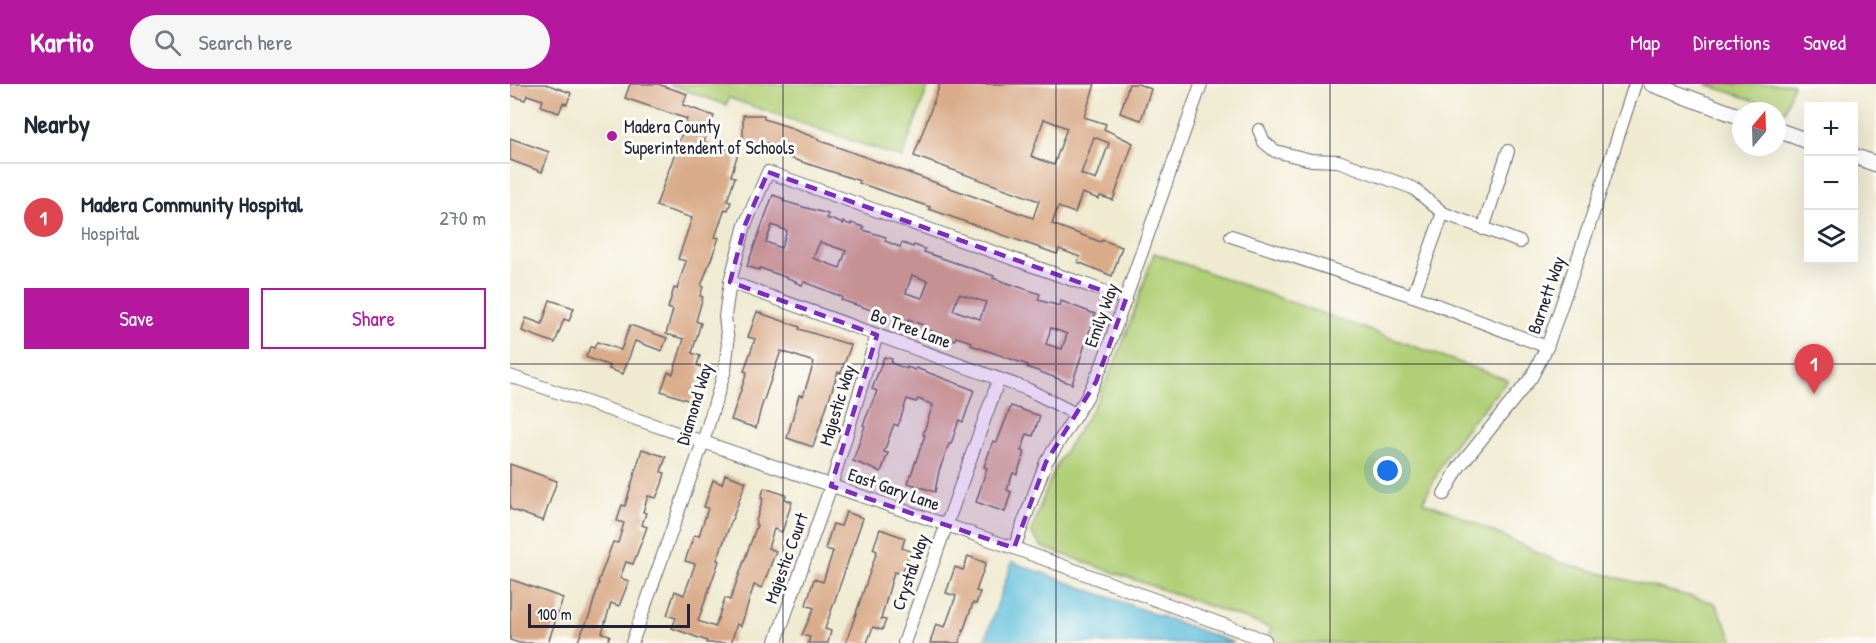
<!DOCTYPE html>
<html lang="en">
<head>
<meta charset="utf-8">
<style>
  body { margin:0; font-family:"Patrick Hand",sans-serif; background:#f6f6f7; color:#1f2937 }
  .controls { position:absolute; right:18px; top:18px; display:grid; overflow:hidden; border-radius:0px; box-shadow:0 6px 24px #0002 }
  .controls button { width:54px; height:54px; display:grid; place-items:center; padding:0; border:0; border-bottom:2px solid #e0e1e3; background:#fff; color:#1f2937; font:30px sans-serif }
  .compass { position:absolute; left:1222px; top:18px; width:54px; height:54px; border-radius:50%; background:#fff; box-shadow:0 6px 24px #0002; rotate:19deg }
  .scale { position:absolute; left:18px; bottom:15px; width:162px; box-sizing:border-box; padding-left:6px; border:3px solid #22223b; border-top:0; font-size:16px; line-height:21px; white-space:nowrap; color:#22223b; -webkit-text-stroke:4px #fdfcf7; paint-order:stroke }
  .you { position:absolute; left:878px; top:387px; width:21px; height:21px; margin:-15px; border:4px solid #fff; border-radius:50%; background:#1a73e8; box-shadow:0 0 0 9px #1a73e833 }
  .badge { display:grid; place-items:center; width:39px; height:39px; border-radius:50%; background:#b5179e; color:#fff; font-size:20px; font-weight:700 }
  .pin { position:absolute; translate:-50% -50px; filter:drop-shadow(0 2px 3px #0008) }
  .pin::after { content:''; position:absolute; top:32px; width:21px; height:18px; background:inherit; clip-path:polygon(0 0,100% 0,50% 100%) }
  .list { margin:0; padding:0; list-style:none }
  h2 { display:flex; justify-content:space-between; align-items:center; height:78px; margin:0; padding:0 24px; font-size:26px }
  h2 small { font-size:20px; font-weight:400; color:#747a83 }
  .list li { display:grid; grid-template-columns:39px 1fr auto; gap:18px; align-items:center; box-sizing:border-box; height:108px; padding:0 24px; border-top:2px solid #e0e1e3 }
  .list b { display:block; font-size:22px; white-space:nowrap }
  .list p { margin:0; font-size:20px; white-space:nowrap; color:#747a83 }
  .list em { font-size:20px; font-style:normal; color:#747a83 }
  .actions { display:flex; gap:12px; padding:18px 24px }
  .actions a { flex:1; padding:14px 0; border:2px solid #b5179e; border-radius:0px; text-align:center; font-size:21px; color:#b5179e }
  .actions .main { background:#b5179e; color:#fff }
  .icon { flex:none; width:33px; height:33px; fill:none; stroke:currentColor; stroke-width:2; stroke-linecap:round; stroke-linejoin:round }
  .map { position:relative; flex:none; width:1366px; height:559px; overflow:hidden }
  header { display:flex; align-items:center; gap:36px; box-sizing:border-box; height:84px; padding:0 30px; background:#b5179e; color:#fff }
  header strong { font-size:28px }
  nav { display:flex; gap:33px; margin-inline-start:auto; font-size:21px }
  .search { width:420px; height:54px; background:#f6f6f7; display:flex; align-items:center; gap:15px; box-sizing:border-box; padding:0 21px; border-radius:33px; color:#747a83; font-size:22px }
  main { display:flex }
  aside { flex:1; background:#fff }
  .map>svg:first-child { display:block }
  .green { fill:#b0cf76; stroke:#697858; stroke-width:1.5 }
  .water { fill:#5dbedb; stroke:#40708b; stroke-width:1.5 }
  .building { fill:#d9ab89; fill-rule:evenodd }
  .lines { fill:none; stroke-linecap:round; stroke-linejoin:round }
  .minor-casing { stroke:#6a686f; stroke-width:14 }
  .major-casing { stroke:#6a686f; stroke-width:17 }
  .minor { stroke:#fff; stroke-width:12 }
  .major { stroke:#fff; stroke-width:15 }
  .marked { fill:#7b2cbf; fill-opacity:0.2; stroke:#7b2cbf; stroke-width:4.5; stroke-dasharray:12 8; stroke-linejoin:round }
  .grid { fill:none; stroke:#22223b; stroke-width:1.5; stroke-opacity:0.55 }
  .poi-dot { fill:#b5179e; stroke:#fdfcf7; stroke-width:2 }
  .labels { text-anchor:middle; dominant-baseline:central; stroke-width:6; stroke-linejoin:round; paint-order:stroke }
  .poi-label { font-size:18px; fill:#22223b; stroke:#fdfcf7; text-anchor:start }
  .street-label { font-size:18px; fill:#22223b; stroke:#fdfcf7 }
</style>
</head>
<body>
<header>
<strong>Kartio</strong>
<div class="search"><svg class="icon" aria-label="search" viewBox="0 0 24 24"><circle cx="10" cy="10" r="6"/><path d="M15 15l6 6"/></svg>Search here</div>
<nav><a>Map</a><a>Directions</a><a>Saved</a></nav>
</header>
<main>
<aside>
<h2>Nearby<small></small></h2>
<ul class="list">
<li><span class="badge" style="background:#e0444e">1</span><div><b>Madera Community Hospital</b><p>Hospital</p></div><em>270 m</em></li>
</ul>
<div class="actions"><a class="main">Save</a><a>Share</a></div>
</aside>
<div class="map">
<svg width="1366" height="559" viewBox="0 0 1366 559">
  <rect width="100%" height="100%" fill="#fdfcf7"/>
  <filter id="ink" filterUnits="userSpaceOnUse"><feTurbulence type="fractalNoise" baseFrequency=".0167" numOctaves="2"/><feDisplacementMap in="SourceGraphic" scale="12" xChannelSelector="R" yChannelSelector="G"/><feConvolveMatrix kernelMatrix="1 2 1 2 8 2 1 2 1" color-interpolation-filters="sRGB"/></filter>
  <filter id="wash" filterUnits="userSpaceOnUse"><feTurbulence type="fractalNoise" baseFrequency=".008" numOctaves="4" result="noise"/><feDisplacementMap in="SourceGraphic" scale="24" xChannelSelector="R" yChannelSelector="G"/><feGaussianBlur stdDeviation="1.35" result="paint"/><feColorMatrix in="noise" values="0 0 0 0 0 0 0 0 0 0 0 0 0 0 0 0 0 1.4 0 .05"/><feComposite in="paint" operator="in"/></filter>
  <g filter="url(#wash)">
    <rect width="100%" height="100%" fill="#efead0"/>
    <g class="green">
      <polygon points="159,0 419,0 392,74 219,14 216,21"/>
      <polygon points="1195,0 1283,0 1275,27"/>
      <path d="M644,169L998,296L958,342L937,370L913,418L941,428L1048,478L1205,519L1225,559H756L761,544L532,463L521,449C529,427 536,402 547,381C561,355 580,333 592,306C614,262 628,215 644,169Z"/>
    </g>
    <polygon class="water" points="502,478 724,559 474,559"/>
    <g id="blocks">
      <g class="building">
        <polygon points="0,0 36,0 61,9 57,20 53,19 49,29 31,22 33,16 17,11 15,16 0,11"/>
        <polygon points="120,0 148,0 177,10 173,21 204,32 194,58 228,69 221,92 225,93 217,117 221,118 218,126 215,125 205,153 209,154 191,202 193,203 190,212 193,213 186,237 191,239 182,269 190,272 187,281 192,283 183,318 151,307 158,288 163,290 174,255 156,250 163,226 158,224 164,204 167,205 176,177 168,175 182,134 146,122 177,35 115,14"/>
        <path d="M430,0H585L574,33L596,40L594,45L623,59L603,116L590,112L589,115L572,109L565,129L548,123L542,140L591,158L592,156L612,163L602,192L568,178L570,173L549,165L547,170L419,125L420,123L349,99L350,97L280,74L283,67L258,59H233V31H254V35L282,44V45L309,55L308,56L523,134L529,117L404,72ZM534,35L557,44L544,81L521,72ZM584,53L599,59L586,96L571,90Z"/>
        <polygon points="619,0 628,0 641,5 631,36 610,29"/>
        <polygon points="0,54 39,68 32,88 0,76"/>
        <path d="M263,111L274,115L273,117L318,130L317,134L333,140V138L341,141V139L354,143L353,146L376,153L375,157L390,163L392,159L403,163L404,161L415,165L414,168L484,192L483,194L530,210L528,216L550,222L551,217L585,230L562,300L517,283L518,281L461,261L462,258L446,253L445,256L414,244L415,242L399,235L398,238L331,216L332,213L294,198L292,201L285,198L286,197L250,184L249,186L237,182ZM262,141L277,147L271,164L256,158ZM310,158L336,167L330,184L303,174ZM402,191L418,197L412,214L396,209ZM449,210L476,218L470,235L443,226ZM541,244L557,250L552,265L536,260Z"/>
        <polygon points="40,216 64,224 59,237 54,235 45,259 12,247 16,234 32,240"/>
        <polygon points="247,228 290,243 289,245 341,261 331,289 328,288 303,363 277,354 289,311 293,312 304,278 271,267 251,324 246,344 221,336 237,288 234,287 245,255 238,253"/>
        <polygon points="120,241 157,254 152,267 125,257 113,290 99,285 100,282 76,273 80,263 84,264 87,258 111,266"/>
        <polygon points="374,273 382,275 381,279 397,285 397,283 405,286 406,284 464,306 453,338 449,336 441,360 439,360 429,387 425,408 398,399 415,351 413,350 423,321 408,315 406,318 397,315 388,342 384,340 374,368 378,369 371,388 343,377 355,342 353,341 367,307 362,305"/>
        <polygon points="501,322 530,332 523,352 517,350 511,367 515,368 512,376 507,390 503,389 497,406 501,408 495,428 466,418 477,384 474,383 483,357 487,358"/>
        <polygon points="132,365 156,373 151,388 155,389 152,400 146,414 138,412 133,428 136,429 132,441 137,443 133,454 123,480 116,478 110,494 119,497 109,522 101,519 92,549 100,551 97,559 67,559 80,530 89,499 88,498 103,458 108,459 114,439 107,437 112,421 115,422"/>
        <polygon points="0,380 47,397 33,437 0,425"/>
        <polygon points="215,390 236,398 207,476 209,477 188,537 205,543 215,514 220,516 247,441 245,440 253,415 251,414 254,404 276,411 275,415 282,418 272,448 264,445 258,464 266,467 252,504 244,501 231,542 227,540 221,559 196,559 197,557 162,544 166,534 157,531 165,507 174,511 182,489 185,480 175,477 184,451 189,452 198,424 194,423 203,396 212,400"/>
        <polygon points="336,428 353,434 315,545 321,547 318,559 298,559 300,553 292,551 304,524 296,521 304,495 313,498 323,467 315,465 323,440 331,442"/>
        <polygon points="370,445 395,454 392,464 400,467 392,490 384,488 371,535 376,536 372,546 363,543 357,559 336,559 367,467 363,465"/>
        <polygon points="458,472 476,479 466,507 470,508 466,520 463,519 449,559 420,559 426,540 435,543 446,512 436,509 445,483 453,486"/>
        <polygon points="0,495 53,514 38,559 9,559 0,556"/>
      </g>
    </g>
  </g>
  <g filter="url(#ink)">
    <use href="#blocks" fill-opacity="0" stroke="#6a686f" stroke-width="1.5"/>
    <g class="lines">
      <defs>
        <g id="minor">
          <polyline points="749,46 754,58 765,67 801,76 828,77 903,104 933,129 1010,158"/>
          <polyline points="973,145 998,67"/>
          <polyline points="721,152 903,212 1037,263"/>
          <polyline points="220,198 517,305 566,330"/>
          <polyline points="903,212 933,129"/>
          <polyline points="0,292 504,464 755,556"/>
          <polyline points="934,410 949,383 1021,294 1037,263 1078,145 1125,0"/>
          <polyline points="504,464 536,378 577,313 592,281 691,0"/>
          <polyline points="266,557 321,402 367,251"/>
          <polyline points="122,559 193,358 215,286 218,259 215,232 220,198 235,141 258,88 616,215"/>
          <polyline points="394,559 489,295"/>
        </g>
        <g id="major">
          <polyline points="1142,0 1231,33"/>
          <polyline points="1267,46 1298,57"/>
          <polyline points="1344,72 1366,80"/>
        </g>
      </defs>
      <use href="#minor" class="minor-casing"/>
      <use href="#major" class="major-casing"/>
      <use href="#minor" class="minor"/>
      <use href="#major" class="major"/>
    </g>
  </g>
  <path class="marked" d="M258,88L616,215L586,298L536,378L504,464L321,402L367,251L220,198L235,141Z"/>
  <path class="grid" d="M273,0V559M546,0V559M820,0V559M1093,0V559M0,280H1366"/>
  <circle class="poi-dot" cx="102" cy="52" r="6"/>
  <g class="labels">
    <g class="poi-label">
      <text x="114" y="42">Madera County<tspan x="114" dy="21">Superintendent of Schools</tspan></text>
    </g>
    <g class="street-label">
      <text transform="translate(1036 211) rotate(-71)">Barnett Way</text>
      <text transform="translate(591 231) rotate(-70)">Emily Way</text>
      <text transform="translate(401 244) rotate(20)">Bo Tree Lane</text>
      <text transform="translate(184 320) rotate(-73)">Diamond Way</text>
      <text transform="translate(327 321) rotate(-73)">Majestic Way</text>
      <text transform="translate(384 405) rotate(19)">East Gary Lane</text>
      <text transform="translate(276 474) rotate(-70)">Majestic Court</text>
      <text transform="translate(400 488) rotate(-71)">Crystal Way</text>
    </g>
  </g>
</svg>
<div class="controls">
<button>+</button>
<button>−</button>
<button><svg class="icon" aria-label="layers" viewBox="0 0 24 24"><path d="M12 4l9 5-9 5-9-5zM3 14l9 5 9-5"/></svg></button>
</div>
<svg class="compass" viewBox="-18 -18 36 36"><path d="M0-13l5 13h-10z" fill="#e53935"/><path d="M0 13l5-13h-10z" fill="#747a83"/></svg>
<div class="scale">100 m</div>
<div class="you"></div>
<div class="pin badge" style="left:1304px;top:310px;background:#e0444e">1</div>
</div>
</main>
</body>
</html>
